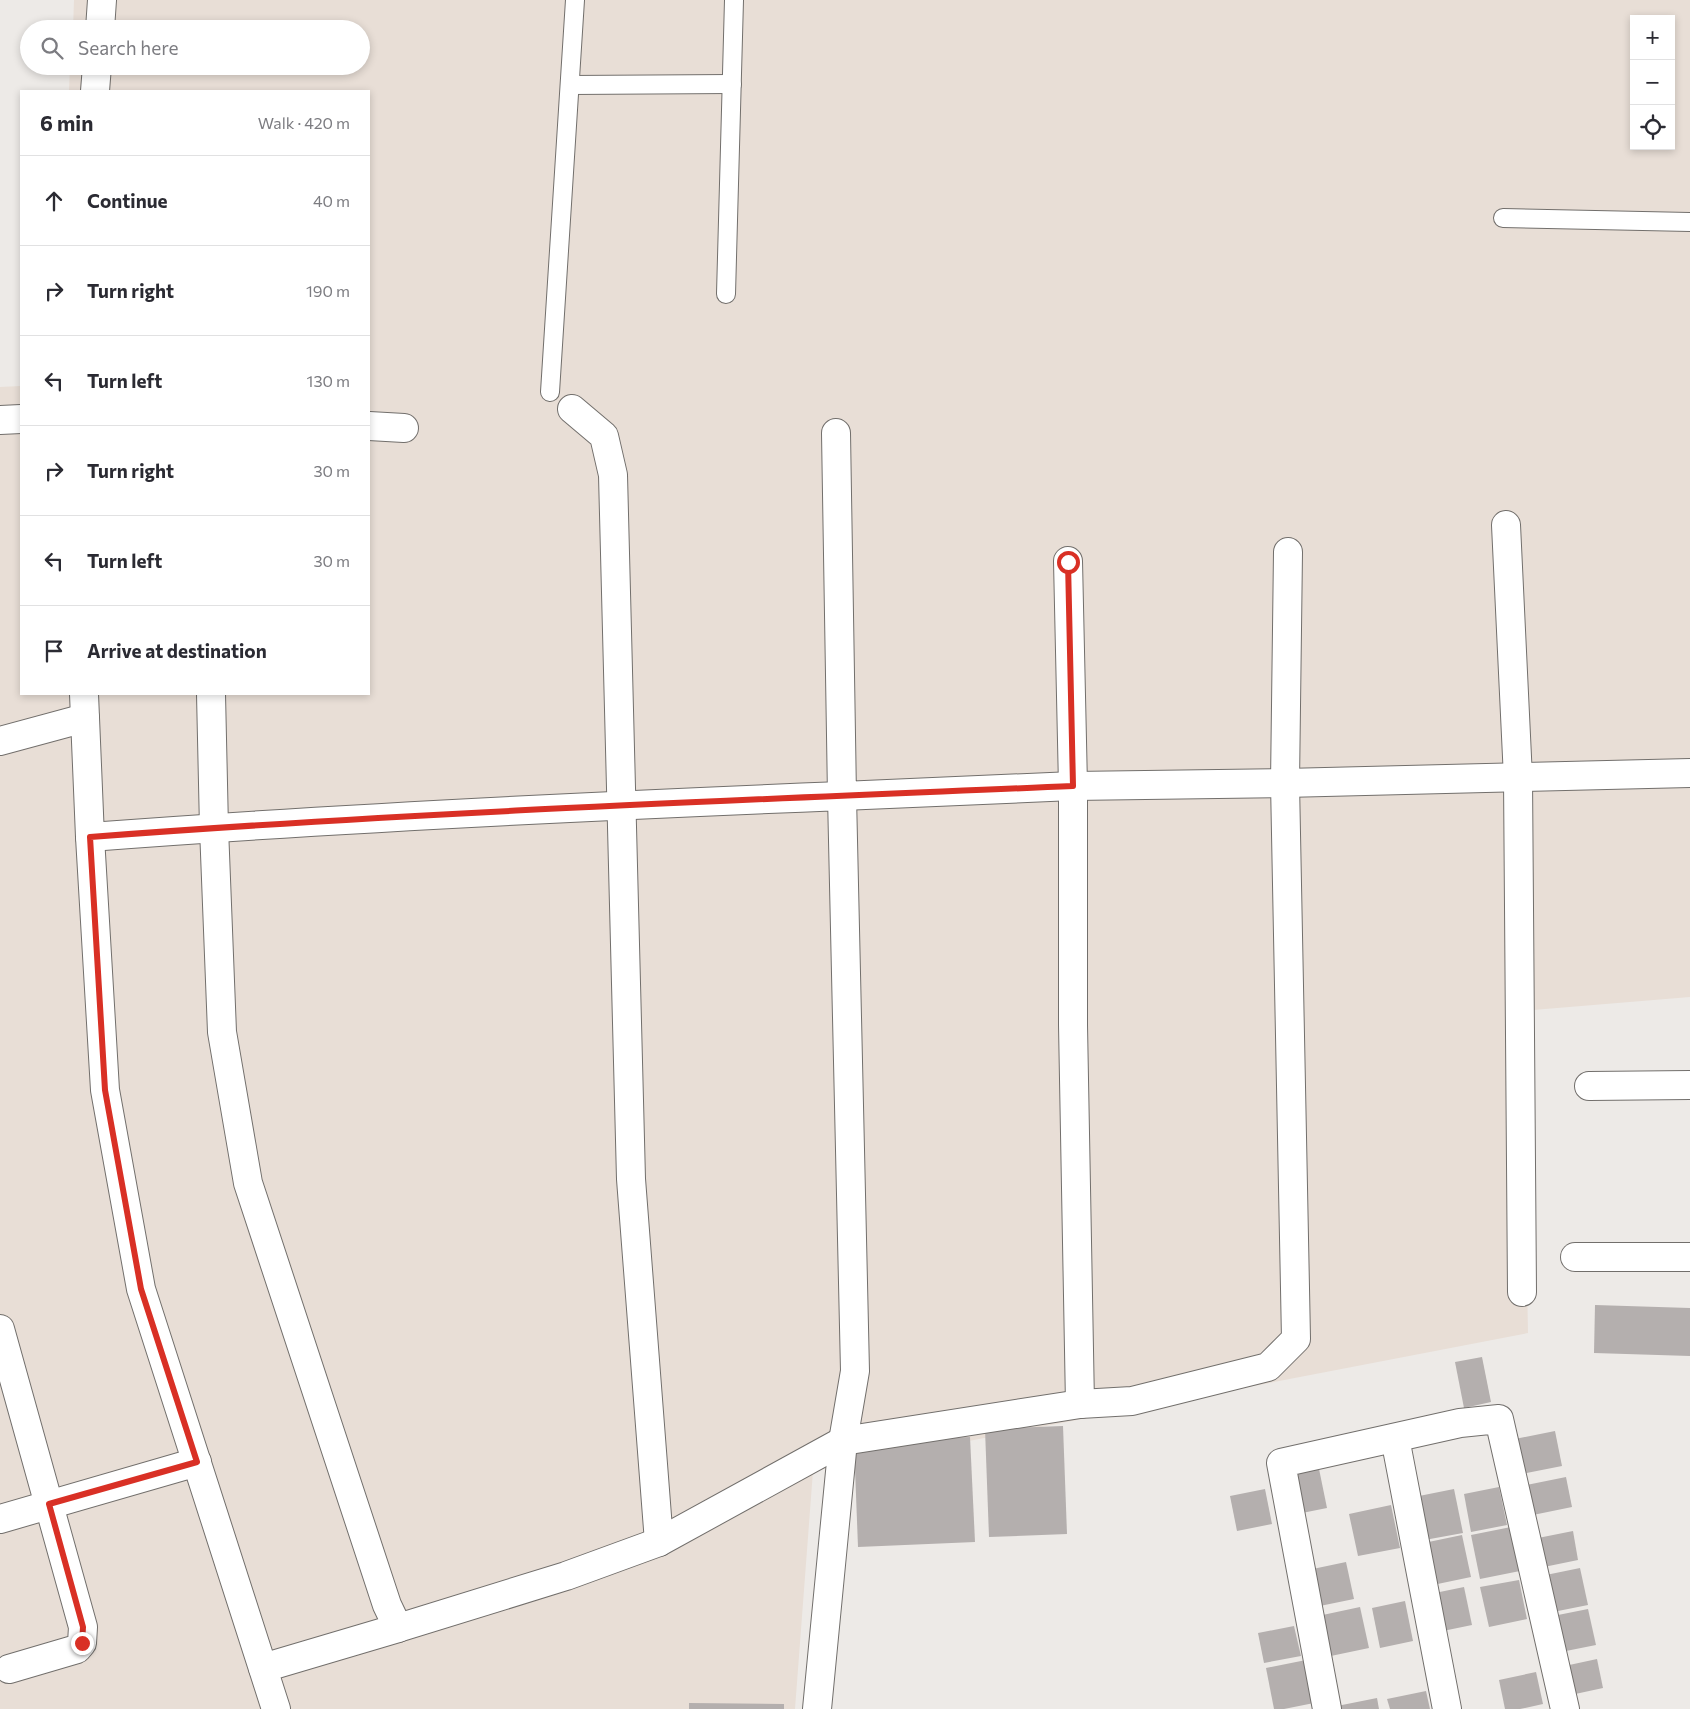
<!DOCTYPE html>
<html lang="en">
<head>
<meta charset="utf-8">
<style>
  body { margin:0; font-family:Commissioner,sans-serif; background:#f7f7f7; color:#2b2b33 }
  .controls { position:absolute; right:15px; top:15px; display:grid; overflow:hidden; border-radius:0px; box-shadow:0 2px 8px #0003 }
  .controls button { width:45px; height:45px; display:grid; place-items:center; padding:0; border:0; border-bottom:1px solid #e1e1e2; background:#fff; color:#2b2b33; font:25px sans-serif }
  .stop { position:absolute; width:15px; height:15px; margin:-11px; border:4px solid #d93025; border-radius:50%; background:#fff }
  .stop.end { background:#d93025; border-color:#fff; box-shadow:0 1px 5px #0008 }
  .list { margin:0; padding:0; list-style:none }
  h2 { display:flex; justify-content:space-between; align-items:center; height:65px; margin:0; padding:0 20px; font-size:21px }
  h2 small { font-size:16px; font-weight:400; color:#7c7c81 }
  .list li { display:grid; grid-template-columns:32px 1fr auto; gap:15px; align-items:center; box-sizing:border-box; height:90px; padding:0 20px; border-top:1px solid #e1e1e2 }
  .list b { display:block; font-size:19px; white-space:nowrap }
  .list em { font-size:16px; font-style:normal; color:#7c7c81 }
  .icon { flex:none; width:28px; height:28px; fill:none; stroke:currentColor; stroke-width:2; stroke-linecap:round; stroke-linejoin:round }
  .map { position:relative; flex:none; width:1690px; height:1709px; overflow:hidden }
  .search { position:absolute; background:#fff; box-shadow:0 2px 8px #0003; left:20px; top:20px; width:350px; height:55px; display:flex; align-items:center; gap:12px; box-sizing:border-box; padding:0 18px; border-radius:28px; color:#7c7c81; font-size:19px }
  .panel { position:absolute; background:#fff; box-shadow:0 2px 8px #0003; left:20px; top:90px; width:350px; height:605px; border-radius:0px }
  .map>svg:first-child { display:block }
  .built { fill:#e8ded6; fill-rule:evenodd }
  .building { fill:#b4afae }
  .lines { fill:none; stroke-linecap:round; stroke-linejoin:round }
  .service-casing { stroke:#726f6c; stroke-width:20 }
  .minor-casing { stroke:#726f6c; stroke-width:30 }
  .service { stroke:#fff; stroke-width:18 }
  .minor { stroke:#fff; stroke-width:28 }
  .route { stroke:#d93025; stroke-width:6 }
</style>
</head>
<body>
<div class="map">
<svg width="1690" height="1709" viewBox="0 0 1690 1709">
  <rect width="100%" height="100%" fill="#edeae7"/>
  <path class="built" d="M74,0H1690V997L1522,1011L1528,1333L813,1471L795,1709H0V387L21,386V694H369V91H69L70,66H361V29H73ZM1634,19H1671V146H1634Z"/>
  <g class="building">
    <polygon points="1595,1305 1690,1308 1690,1356 1594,1353"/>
    <polygon points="1482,1357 1491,1402 1464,1408 1455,1362"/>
    <polygon points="1063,1426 1067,1534 989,1537 985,1429"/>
    <polygon points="1555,1431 1562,1466 1517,1475 1510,1440"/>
    <polygon points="970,1437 975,1542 858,1547 854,1442"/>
    <polygon points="1318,1464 1327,1508 1302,1513 1293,1469"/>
    <polygon points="1566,1477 1572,1507 1528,1516 1521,1486"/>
    <polygon points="1499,1487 1507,1525 1471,1532 1464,1494"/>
    <polygon points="1265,1489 1272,1524 1237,1531 1230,1496"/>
    <polygon points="1454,1489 1463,1533 1419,1541 1409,1498"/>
    <polygon points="1391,1505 1400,1548 1358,1556 1349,1514"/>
    <polygon points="1511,1527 1520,1571 1480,1579 1471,1535"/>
    <polygon points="1573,1531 1578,1560 1539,1568 1533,1539"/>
    <polygon points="1462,1535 1471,1577 1428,1586 1419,1544"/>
    <polygon points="1346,1562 1354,1599 1315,1607 1308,1570"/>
    <polygon points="1580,1568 1588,1605 1548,1613 1541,1576"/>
    <polygon points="1519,1580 1527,1619 1489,1627 1480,1587"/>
    <polygon points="1464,1587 1472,1625 1438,1632 1430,1594"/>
    <polygon points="1405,1601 1413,1641 1380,1648 1372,1608"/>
    <polygon points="1360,1607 1369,1648 1326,1657 1318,1616"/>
    <polygon points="1588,1609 1596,1645 1556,1653 1548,1617"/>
    <polygon points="1294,1626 1301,1656 1264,1663 1258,1633"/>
    <polygon points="1597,1659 1603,1688 1566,1696 1560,1667"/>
    <polygon points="1306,1660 1314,1703 1284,1709 1274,1709 1266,1668"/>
    <polygon points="1536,1672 1543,1704 1520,1709 1505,1709 1499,1680"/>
    <polygon points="1426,1691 1430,1709 1390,1709 1387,1699"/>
    <polygon points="1377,1698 1379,1709 1337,1709 1337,1706"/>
    <polygon points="689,1703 784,1704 784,1709 689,1709"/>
  </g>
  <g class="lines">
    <defs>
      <g id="service">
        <polyline points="570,85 732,84"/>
        <polyline points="1503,218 1690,222"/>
        <polyline points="726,294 734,0"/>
        <polyline points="550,392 575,0"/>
      </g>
      <g id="minor">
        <polyline points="100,29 102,0"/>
        <polyline points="95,91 97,66"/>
        <polyline points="572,409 604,436 613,475 631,1179 659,1542"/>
        <polyline points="0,420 21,419"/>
        <polyline points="369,426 404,428"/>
        <polyline points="836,433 842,796 1073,786 1285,783 1690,773"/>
        <polyline points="1506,525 1518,778 1522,1292"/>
        <polyline points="1068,561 1073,786 1073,1025 1080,1404"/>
        <path d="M84,694L90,837C340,818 591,806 842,796L855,1371L843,1441L817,1709"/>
        <polyline points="211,694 214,828 222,1032 248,1183 387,1605 398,1628 566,1576 659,1542 843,1441 1080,1404 1132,1401 1268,1367 1296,1339 1285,783 1288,552"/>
        <polyline points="0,741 85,718"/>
        <polyline points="90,837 105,1090 141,1289 276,1709"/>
        <polyline points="1589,1086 1690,1085"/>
        <polyline points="1575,1257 1690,1257"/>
        <polyline points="0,1329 83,1627 82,1643 77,1649 9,1669"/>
        <polyline points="1395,1438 1447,1709"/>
        <polyline points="0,1519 197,1462"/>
        <polyline points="263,1668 398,1628"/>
        <polyline points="1327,1709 1281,1463 1460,1423 1499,1419 1565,1709"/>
      </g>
    </defs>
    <use href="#service" class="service-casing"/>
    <use href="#minor" class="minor-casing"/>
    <use href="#service" class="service"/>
    <use href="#minor" class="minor"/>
  </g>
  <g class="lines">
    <path class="route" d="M82,1643L83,1627L49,1504L197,1462L141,1289L105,1090L90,837C417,812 745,800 1073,786L1068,562"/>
  </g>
</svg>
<div class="controls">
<button>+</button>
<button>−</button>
<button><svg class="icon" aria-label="locate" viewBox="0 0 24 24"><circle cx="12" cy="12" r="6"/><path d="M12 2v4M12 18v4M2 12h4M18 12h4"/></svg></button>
</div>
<div class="stop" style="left:1068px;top:562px"></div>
<div class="stop end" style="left:82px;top:1643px"></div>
<div class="search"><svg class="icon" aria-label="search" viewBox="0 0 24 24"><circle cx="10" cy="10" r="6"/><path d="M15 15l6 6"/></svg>Search here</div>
<section class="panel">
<h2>6 min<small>Walk · 420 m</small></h2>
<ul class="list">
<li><svg class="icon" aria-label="ahead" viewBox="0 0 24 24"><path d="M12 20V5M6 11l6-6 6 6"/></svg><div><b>Continue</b></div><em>40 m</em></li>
<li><svg class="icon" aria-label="right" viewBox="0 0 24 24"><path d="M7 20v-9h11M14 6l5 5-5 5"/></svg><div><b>Turn right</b></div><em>190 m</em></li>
<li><svg class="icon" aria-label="left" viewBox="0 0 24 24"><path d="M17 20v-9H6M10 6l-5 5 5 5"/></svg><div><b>Turn left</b></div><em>130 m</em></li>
<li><svg class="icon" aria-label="right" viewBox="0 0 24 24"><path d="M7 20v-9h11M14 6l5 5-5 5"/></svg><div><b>Turn right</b></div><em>30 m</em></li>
<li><svg class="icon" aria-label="left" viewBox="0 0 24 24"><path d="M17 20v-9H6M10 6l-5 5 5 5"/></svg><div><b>Turn left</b></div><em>30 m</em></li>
<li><svg class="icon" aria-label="arrive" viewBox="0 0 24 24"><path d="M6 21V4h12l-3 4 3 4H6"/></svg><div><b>Arrive at destination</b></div></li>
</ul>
</section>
</div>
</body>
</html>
